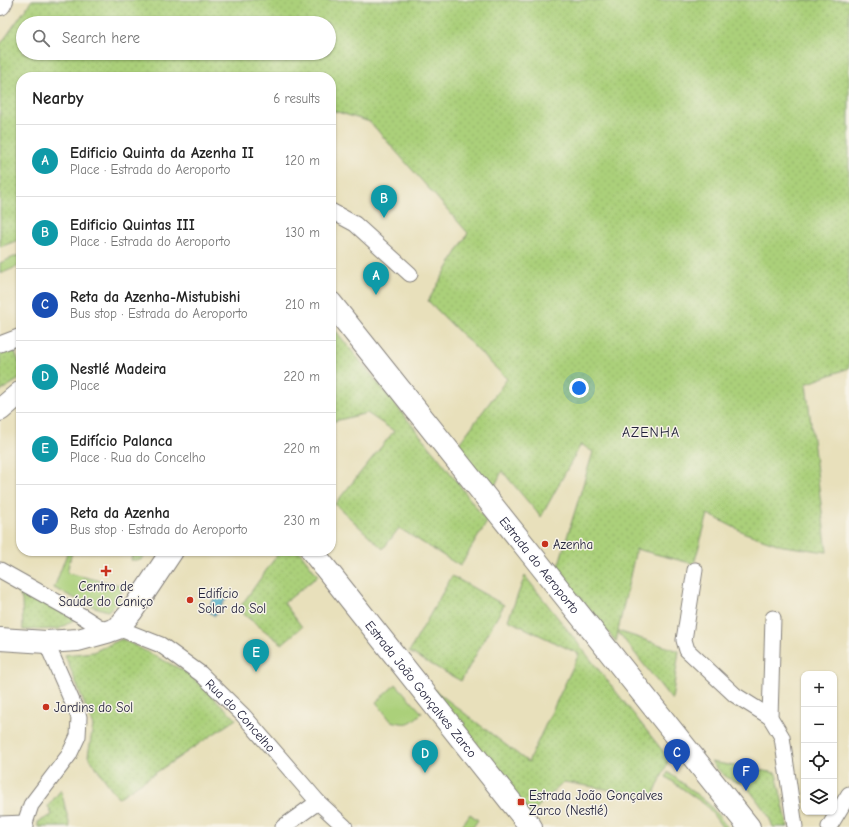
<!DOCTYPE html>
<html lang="en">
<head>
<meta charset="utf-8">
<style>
  body { margin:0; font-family:"Comic Neue",sans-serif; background:#f6f6f6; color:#222 }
  .controls { position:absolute; right:12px; bottom:12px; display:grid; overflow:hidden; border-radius:8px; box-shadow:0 1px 3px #0004 }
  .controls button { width:36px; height:36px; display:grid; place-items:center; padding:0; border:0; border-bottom:1px solid #e0e0e0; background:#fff; color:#222; font:20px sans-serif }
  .you { position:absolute; left:579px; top:388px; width:14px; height:14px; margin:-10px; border:3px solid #fff; border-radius:50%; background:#1a73e8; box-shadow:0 0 0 6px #1a73e833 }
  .badge { display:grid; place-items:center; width:26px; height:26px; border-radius:50%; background:#c8321e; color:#fff; font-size:13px; font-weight:700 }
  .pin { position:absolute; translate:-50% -33px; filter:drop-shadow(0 1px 2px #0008) }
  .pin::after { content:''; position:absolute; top:21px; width:14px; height:12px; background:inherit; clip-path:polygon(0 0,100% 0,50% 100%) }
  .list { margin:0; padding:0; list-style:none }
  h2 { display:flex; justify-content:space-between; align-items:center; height:52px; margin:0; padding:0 16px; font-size:17px }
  h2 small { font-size:13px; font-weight:400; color:#767676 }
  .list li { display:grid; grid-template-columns:26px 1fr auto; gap:12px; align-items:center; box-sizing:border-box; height:72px; padding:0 16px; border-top:1px solid #e0e0e0 }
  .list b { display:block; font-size:15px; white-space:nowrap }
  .list p { margin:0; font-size:13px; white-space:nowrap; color:#767676 }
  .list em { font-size:13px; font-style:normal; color:#767676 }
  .icon { flex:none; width:22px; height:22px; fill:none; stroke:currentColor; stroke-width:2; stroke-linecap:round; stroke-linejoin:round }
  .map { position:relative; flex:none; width:849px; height:827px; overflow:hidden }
  .search { position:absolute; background:#fff; box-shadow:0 1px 3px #0004; left:16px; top:16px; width:320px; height:44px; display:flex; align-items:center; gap:10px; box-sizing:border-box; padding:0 14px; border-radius:22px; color:#767676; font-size:15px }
  .panel { position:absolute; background:#fff; box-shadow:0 1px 3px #0004; left:16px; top:72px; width:320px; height:484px; border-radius:16px }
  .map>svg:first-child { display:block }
  .grass { fill:url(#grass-dots); stroke:#66795a; fill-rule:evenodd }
  .garden { fill:#abd07a; stroke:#66795a }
  .water { fill:url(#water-ripples); stroke:#32647f }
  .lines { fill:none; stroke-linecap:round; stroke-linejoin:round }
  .street-casing { stroke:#85817b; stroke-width:17 }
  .secondary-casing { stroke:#85817b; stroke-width:24 }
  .primary-casing { stroke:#85817b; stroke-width:24 }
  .street { stroke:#fff; stroke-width:15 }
  .secondary { stroke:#fff; stroke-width:22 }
  .primary { stroke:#fff; stroke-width:22 }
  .poi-dot { fill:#c8321e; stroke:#f7f3e8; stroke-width:1.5 }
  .labels { text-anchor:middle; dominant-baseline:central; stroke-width:3; stroke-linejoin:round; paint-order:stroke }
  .poi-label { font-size:13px; fill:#22223b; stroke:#f7f3e8; text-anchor:start }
  .street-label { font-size:13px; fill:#22223b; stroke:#f7f3e8 }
  .neighbourhood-label { font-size:14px; letter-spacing:1px; fill:#22223b; stroke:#f7f3e8 }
</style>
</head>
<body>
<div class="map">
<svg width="849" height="827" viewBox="0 0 849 827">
  <defs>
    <pattern id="grass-dots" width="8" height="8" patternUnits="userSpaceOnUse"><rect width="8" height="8" fill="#abd07a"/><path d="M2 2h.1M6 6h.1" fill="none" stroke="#93b26a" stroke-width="1.8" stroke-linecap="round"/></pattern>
    <pattern id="water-ripples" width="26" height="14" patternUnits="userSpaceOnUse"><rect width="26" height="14" fill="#43a7c3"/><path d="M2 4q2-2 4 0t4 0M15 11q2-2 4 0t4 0" fill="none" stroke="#3888a0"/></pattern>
  </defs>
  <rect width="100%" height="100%" fill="#f7f3e8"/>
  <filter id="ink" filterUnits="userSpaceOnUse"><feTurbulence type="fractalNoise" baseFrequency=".025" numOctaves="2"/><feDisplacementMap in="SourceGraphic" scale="8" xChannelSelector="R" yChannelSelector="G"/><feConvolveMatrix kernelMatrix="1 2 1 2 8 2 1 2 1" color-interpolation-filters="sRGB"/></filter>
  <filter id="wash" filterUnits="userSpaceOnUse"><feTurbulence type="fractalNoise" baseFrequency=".012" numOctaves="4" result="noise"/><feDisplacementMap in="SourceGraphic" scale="16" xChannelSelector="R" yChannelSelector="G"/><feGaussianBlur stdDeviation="0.9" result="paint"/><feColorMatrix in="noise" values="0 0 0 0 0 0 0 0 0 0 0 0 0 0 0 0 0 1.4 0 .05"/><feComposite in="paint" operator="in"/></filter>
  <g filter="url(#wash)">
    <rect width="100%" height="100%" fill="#e8e0bb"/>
    <g class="grass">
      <path d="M32,0H849V368L806,384L827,552L783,546L745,533L708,514L694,564L636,549L618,631L679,651L672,700L618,632L616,642L557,570L593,452L581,444L541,517L502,471L492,492L455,449L507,379L428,301L468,233L370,122L331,110V77H21V239L0,247V45ZM23,23H329V53H23Z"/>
      <polygon points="331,325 445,466 487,522 460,566 399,528 383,549 335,504 394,431 367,413 331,422"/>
      <polygon points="12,346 21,366 21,378 0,391 0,352"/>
      <polygon points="280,551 299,551 318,576 284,603 302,627 282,644 238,610"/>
      <polygon points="452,576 504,605 461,681 409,652"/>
      <polygon points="525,576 669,759 653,797 564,782 529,815 420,679 528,762 579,654 508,620"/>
      <polygon points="16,586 75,619 59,629 23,630 22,600"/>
      <polygon points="122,639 188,673 236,719 118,798 88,756 93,726 65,655 93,652"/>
      <path d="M711,762L776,773L788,827H773L768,815L745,784C729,782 721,773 711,762Z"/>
      <polygon points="61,790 70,827 38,827 38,822 52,815 48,806"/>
    </g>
    <g class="garden">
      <polygon points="21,254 21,265 0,274 0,263"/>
      <polygon points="68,551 72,551 67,573 124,586 118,601 108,611 88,605 54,588"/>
      <polygon points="133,551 146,551 141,560 131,560"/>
      <path d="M396,684L422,713C408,725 409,725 391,721L376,702Z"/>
      <polygon points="668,772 709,804 727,827 722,827 707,806 666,777"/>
      <polygon points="470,814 478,820 473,827 461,827"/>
    </g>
    <polygon class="water" points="218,593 227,598 215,616 206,610"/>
  </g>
  <g filter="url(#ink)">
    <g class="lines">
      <defs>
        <g id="street">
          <polyline points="331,211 355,224 410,274"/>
          <polyline points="0,344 21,336"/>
          <polyline points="0,570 82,616 107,632"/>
          <polyline points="695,570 684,640 687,650 735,695 770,717"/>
          <polyline points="773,618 770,717 782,737 795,827"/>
          <path id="s1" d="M118,628L161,645L201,674L243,715L318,802L345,827"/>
          <polyline points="0,824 25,823"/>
          <polyline points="26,827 25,823 31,805 69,755 78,736 79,717 46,642"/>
          <polyline points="283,827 318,802"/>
          <polyline points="829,827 849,794"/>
        </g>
        <g id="secondary">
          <path id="s2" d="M331,303L749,827"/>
          <polyline points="0,410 21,392"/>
          <path id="s3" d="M312,551L531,827"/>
          <polyline points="0,639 46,642 78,640 107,632 118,628 132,611 172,551"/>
        </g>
        <polyline id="primary" points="0,4 2,0"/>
      </defs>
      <use href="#street" class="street-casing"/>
      <use href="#secondary" class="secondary-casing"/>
      <use href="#primary" class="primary-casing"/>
      <use href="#street" class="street"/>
      <use href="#secondary" class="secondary"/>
      <use href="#primary" class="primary"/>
    </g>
  </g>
  <g class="poi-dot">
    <circle cx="545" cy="544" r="4"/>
    <path d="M104 565h4v4h4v4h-4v4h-4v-4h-4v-4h4z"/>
    <circle cx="190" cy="600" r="4"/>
    <circle cx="46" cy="707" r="4"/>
    <rect x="517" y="798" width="8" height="8" rx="2"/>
  </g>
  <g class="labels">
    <g class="poi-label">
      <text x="553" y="544">Azenha</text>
      <text x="106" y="586" text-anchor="middle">Centro de<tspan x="106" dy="15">Saúde do Caniço</tspan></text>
      <text x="198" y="593">Edifício<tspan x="198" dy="15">Solar do Sol</tspan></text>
      <text x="54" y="707">Jardins do Sol</text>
      <text x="529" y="795">Estrada João Gonçalves<tspan x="529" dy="15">Zarco (Nestlé)</tspan></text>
    </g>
    <g class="street-label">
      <text stroke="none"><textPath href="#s2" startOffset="335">Estrada do Aeroporto</textPath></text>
      <text stroke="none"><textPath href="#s3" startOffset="176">Estrada João Gonçalves Zarco</textPath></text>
      <text stroke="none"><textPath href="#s1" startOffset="153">Rua do Concelho</textPath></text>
    </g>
    <g class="neighbourhood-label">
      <text x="651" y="432">AZENHA</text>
    </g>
  </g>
</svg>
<div class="controls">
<button>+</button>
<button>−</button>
<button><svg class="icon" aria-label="locate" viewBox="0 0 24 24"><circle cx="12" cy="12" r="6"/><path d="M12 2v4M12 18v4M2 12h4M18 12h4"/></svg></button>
<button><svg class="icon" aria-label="layers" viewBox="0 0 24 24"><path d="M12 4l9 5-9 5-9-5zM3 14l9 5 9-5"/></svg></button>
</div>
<div class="you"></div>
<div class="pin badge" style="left:376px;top:295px;background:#0f9aa8">A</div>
<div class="pin badge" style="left:384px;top:218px;background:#0f9aa8">B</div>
<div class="pin badge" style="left:677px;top:772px;background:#1a4fb4">C</div>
<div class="pin badge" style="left:425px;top:773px;background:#0f9aa8">D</div>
<div class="pin badge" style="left:256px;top:672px;background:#0f9aa8">E</div>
<div class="pin badge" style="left:746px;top:791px;background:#1a4fb4">F</div>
<div class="search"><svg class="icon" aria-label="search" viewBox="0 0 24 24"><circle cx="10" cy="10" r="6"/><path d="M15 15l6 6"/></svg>Search here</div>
<section class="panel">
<h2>Nearby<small>6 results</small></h2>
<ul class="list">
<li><span class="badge" style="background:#0f9aa8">A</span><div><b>Edificio Quinta da Azenha II</b><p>Place · Estrada do Aeroporto</p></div><em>120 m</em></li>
<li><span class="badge" style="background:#0f9aa8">B</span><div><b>Edificio Quintas III</b><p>Place · Estrada do Aeroporto</p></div><em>130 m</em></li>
<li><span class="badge" style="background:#1a4fb4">C</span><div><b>Reta da Azenha-Mistubishi</b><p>Bus stop · Estrada do Aeroporto</p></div><em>210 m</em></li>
<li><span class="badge" style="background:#0f9aa8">D</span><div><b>Nestlé Madeira</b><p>Place</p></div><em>220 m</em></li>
<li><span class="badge" style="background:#0f9aa8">E</span><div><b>Edifício Palanca</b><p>Place · Rua do Concelho</p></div><em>220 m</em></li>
<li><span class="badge" style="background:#1a4fb4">F</span><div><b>Reta da Azenha</b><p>Bus stop · Estrada do Aeroporto</p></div><em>230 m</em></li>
</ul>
</section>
</div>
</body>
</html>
